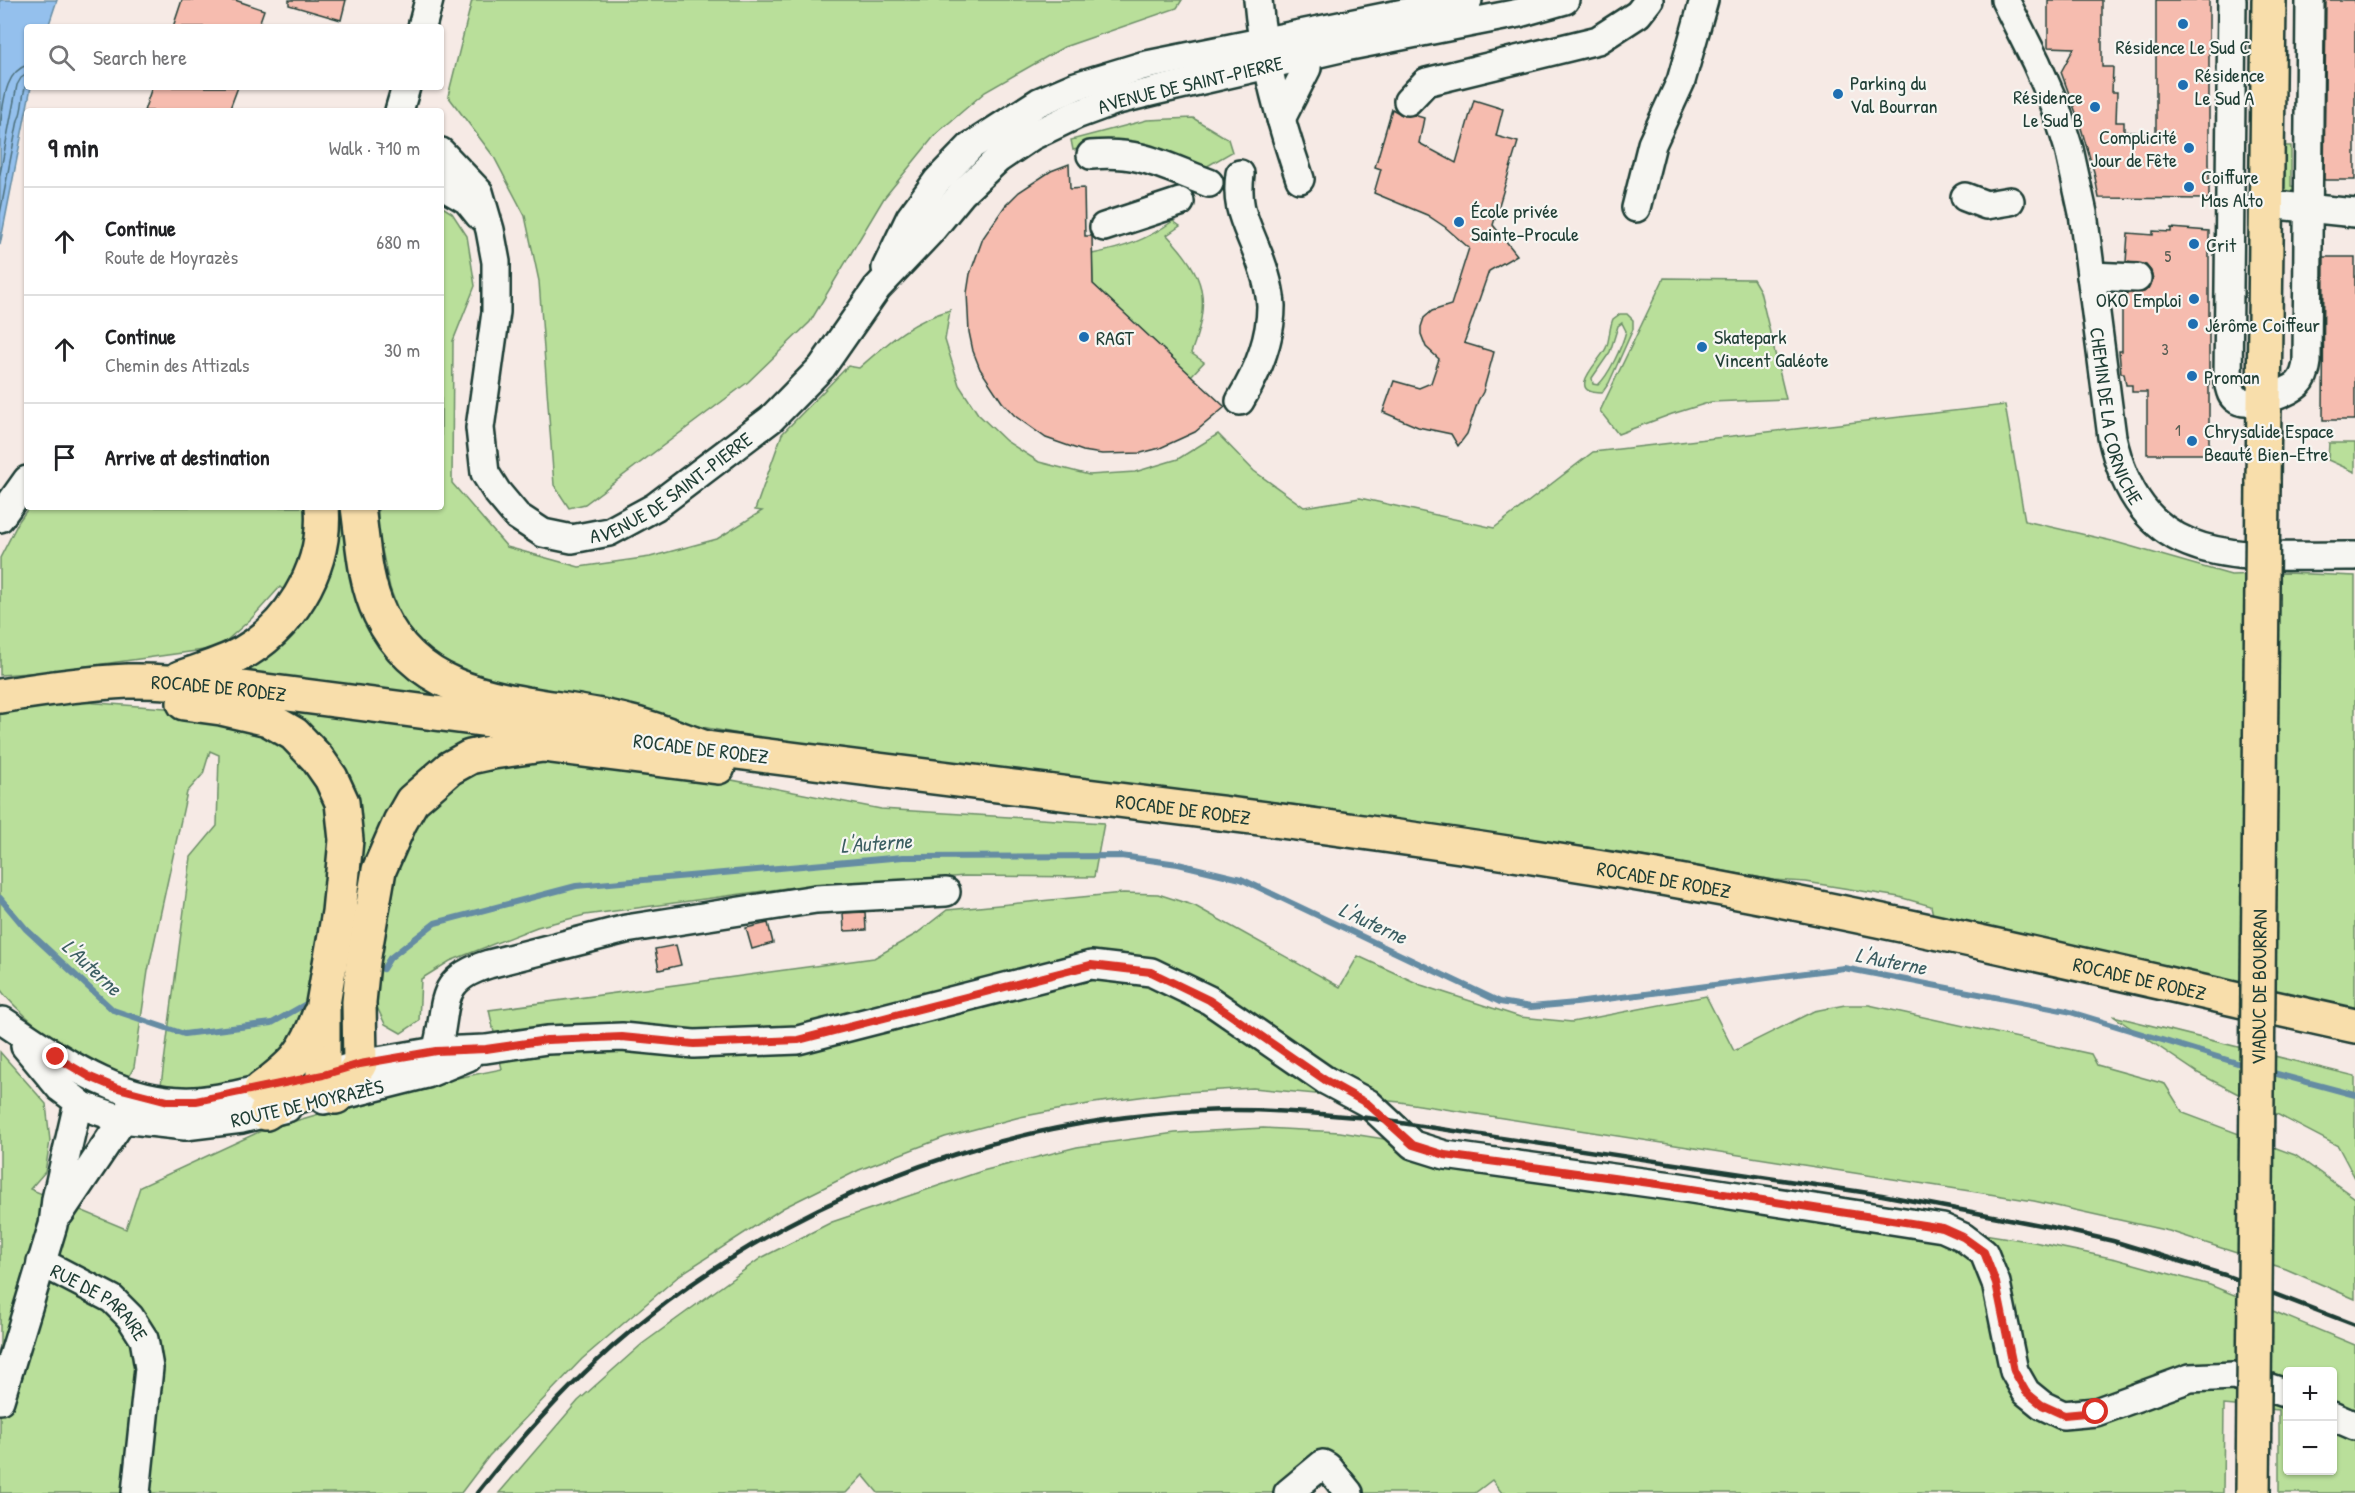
<!DOCTYPE html>
<html lang="en">
<head>
<meta charset="utf-8">
<style>
  body { margin:0; font-family:"Patrick Hand",sans-serif; background:#f6f6f6; color:#202124 }
  .controls { position:absolute; right:18px; bottom:18px; display:grid; overflow:hidden; border-radius:6px; box-shadow:0 2px 4px #0004 }
  .controls button { width:54px; height:54px; display:grid; place-items:center; padding:0; border:0; border-bottom:2px solid #e0e0e0; background:#fff; color:#202124; font:30px sans-serif }
  .stop { position:absolute; width:18px; height:18px; margin:-14px; border:4px solid #d93025; border-radius:50%; background:#fff }
  .stop.end { background:#d93025; border-color:#fff; box-shadow:0 2px 6px #0008 }
  .list { margin:0; padding:0; list-style:none }
  h2 { display:flex; justify-content:space-between; align-items:center; height:78px; margin:0; padding:0 24px; font-size:26px }
  h2 small { font-size:20px; font-weight:400; color:#757577 }
  .list li { display:grid; grid-template-columns:39px 1fr auto; gap:18px; align-items:center; box-sizing:border-box; height:108px; padding:0 24px; border-top:2px solid #e0e0e0 }
  .list b { display:block; font-size:22px; white-space:nowrap }
  .list p { margin:0; font-size:20px; white-space:nowrap; color:#757577 }
  .list em { font-size:20px; font-style:normal; color:#757577 }
  .icon { flex:none; width:33px; height:33px; fill:none; stroke:currentColor; stroke-width:2; stroke-linecap:round; stroke-linejoin:round }
  .map { position:relative; flex:none; width:2355px; height:1493px; overflow:hidden }
  .search { position:absolute; background:#fff; box-shadow:0 2px 4px #0004; left:24px; top:24px; width:420px; height:66px; display:flex; align-items:center; gap:15px; box-sizing:border-box; padding:0 21px; border-radius:6px; color:#757577; font-size:22px }
  .panel { position:absolute; background:#fff; box-shadow:0 2px 4px #0004; left:24px; top:108px; width:420px; height:402px; border-radius:6px }
  .map>svg:first-child { display:block }
  .green { fill:#b9df9a; stroke:#6c8e67; stroke-width:1.5; fill-rule:evenodd }
  .water { fill:#94c0ed; stroke:#658ca3; stroke-width:1.5 }
  .lines { fill:none; stroke-linecap:round; stroke-linejoin:round }
  .shore { stroke:#4e717e; stroke-width:1.5 }
  .stream { stroke:#658ca3; stroke-width:6 }
  .building { fill:#f6bcaf; stroke:#1f3d34; stroke-width:1.5 }
  .minor-casing { stroke:#1f3d34; stroke-width:32 }
  .major-casing { stroke:#1f3d34; stroke-width:38 }
  .highway-casing { stroke:#1f3d34; stroke-width:38 }
  .minor { stroke:#f6f6f2; stroke-width:27 }
  .major { stroke:#f8deab; stroke-width:33 }
  .highway { stroke:#f8deab; stroke-width:33 }
  .rail { stroke:#1f3d34; stroke-width:4.5 }
  .major-bridge-casing { stroke:#1f3d34; stroke-width:38; stroke-linecap:butt }
  .major-bridge { stroke:#f8deab; stroke-width:33 }
  .route { stroke:#d93025; stroke-width:8 }
  .poi-dot { fill:#1f6fb2; stroke:#f6f6f2; stroke-width:2 }
  .labels { text-anchor:middle; dominant-baseline:central; stroke-width:4.5; stroke-linejoin:round; paint-order:stroke }
  .number-label { font-size:16px; fill:#555d53 }
  .poi-label { font-size:20px; fill:#1f3d34; stroke:#f6f6f2; text-anchor:start }
  .street-label { font-size:20px; fill:#1f3d34; stroke:#f6f6f2 }
  .water-label { font-size:21px; font-style:italic; fill:#3c5e62; stroke:#f6f6f2 }
</style>
</head>
<body>
<div class="map">
<svg width="2355" height="1493" viewBox="0 0 2355 1493">
  <rect width="100%" height="100%" fill="#f6eae5"/>
  <filter id="ink" filterUnits="userSpaceOnUse"><feTurbulence type="fractalNoise" baseFrequency=".0167" numOctaves="2"/><feDisplacementMap in="SourceGraphic" scale="12" xChannelSelector="R" yChannelSelector="G"/><feConvolveMatrix kernelMatrix="1 2 1 2 8 2 1 2 1" color-interpolation-filters="sRGB"/></filter>
  <g filter="url(#ink)">
    <g class="green">
      <polygon points="472,0 1182,0 1177,8 1064,47 985,92 936,134 884,198 810,322 748,382 585,504 569,508 554,485 539,281 525,216 494,157 448,96"/>
      <polygon points="1193,118 1228,139 1232,152 1204,168 1098,145 1073,150 1071,140 1147,120"/>
      <polygon points="2282,146 2291,146 2291,186 2300,187 2298,196 2283,195"/>
      <path d="M441,206L452,213L467,236L475,286L453,341L452,483L507,547L579,567L650,557L717,539L762,511L755,510L782,434L848,366L859,368C890,341 910,322 950,310L945,340L959,385L978,414L1006,441L1039,462L1089,475L1135,472L1178,459L1218,434L1254,471L1304,507L1360,498L1494,528L1593,452L2005,405L2025,521L2112,541L2231,575L2287,573L2355,576V1011L1933,915L1931,906L1899,897L1806,882L1773,880L1620,852L1315,807L803,746L644,716L459,673L416,642L401,618L390,588L378,531V507H441Z"/>
      <path d="M1173,221L1180,226L1167,235C1206,277 1211,299 1191,353L1204,362L1191,376L1093,284L1092,254C1124,248 1146,240 1173,221Z"/>
      <polygon points="1664,278 1753,279 1760,291 1786,399 1711,402 1672,414 1618,434 1600,411"/>
      <path d="M1620,314H1627L1633,320V329L1609,383L1602,393C1563,393 1601,360 1606,348C1610,339 1609,328 1613,319ZM1622,323L1626,331C1622,347 1609,375 1598,385L1593,384L1592,378L1610,352L1618,326Z"/>
      <polygon points="2329,443 2355,443 2355,472 2328,460"/>
      <polygon points="29,507 309,507 310,528 290,596 280,587 251,619 218,648 45,672 0,675 0,558 19,521"/>
      <polygon points="330,507 349,507 357,568 458,702 229,672 271,645"/>
      <path d="M83,702L179,709L284,739L326,792L332,837L307,1018L295,1055L240,1082L200,1088L161,1085L191,857L217,826L219,755L210,751L203,774L187,792L148,971L134,1067L129,1076C116,1071 102,1067 89,1061C63,1049 17,1012 0,989V713L31,705Z"/>
      <polygon points="278,710 495,735 428,772 348,1004 338,1060 328,1059 357,838"/>
      <polygon points="533,758 701,774 881,809 1104,823 1094,877 964,876 877,884 794,887 585,915 537,927 450,961 421,979 419,1021 401,1033 385,1024 375,1003 393,879 411,830 437,794 457,777"/>
      <polygon points="1123,893 1158,894 1195,906 1340,987 1358,956 1421,985 1520,1017 1572,1022 1706,996 1734,1051 1814,1011 1845,1005 1869,1005 2091,1054 2097,1065 2165,1084 2183,1113 2295,1155 2355,1198 2355,1299 2286,1269 2169,1231 2034,1201 1400,1102 1253,1088 1170,1093 1094,1103 1020,1117 945,1137 859,1170 783,1208 681,1274 582,1359 489,1456 461,1493 0,1493 0,1052 46,1104 50,1141 45,1172 30,1189 126,1229 140,1187 261,1131 408,1088 502,1069 489,1010 874,958 916,934 947,910"/>
      <polygon points="2113,1016 2355,1076 2355,1178 2338,1146 2198,1073"/>
      <path d="M1263,1128L1340,1132L2034,1242L2116,1259L2210,1285L2355,1345V1493H2279V1410L2224,1405L2223,1493H1502L1492,1480L1475,1493H1360L1325,1449L1276,1493H878L863,1475L846,1493H499L578,1401L642,1344L761,1258L832,1222L982,1171L1077,1147L1175,1133ZM2288,1372H2332V1470H2288Z"/>
    </g>
    <polygon class="water" points="0,0 57,0 48,27 27,27 27,87 31,87 0,245"/>
    <g class="lines">
      <g class="shore">
        <path d="M0,126C4,106 3,73 27,65"/>
        <polyline points="0,174 17,85 21,78 27,74"/>
        <path d="M0,214L18,120C24,109 21,94 27,83"/>
      </g>
      <g class="stream">
        <polyline points="0,898 26,929 113,1010 184,1034 272,1023 313,1000"/>
        <polyline points="383,969 390,958 435,923 576,886 903,857 1121,856 1178,864 1241,879 1500,1002 1531,1007 1576,1003 1844,968 2067,1011 2247,1066"/>
        <polyline points="2266,1071 2355,1095"/>
      </g>
    </g>
    <g class="building">
      <polygon points="182,0 235,0 264,10 258,27 173,27"/>
      <polygon points="289,0 346,0 341,20 289,5"/>
      <polygon points="2048,0 2102,0 2102,67 2113,67 2112,92 2117,92 2116,122 2124,122 2124,131 2156,135 2156,0 2209,0 2209,199 2099,198 2094,172 2079,121 2061,72 2074,48 2048,47"/>
      <polygon points="2326,0 2355,0 2355,180 2324,180"/>
      <polygon points="152,87 238,87 229,111 144,111"/>
      <polygon points="1474,100 1503,109 1496,136 1518,142 1493,225 1517,255 1489,271 1464,343 1494,352 1483,392 1478,401 1467,434 1458,446 1451,434 1418,427 1383,412 1394,381 1419,388 1431,383 1439,359 1426,347 1421,334 1421,327 1424,318 1432,311 1451,305 1469,248 1445,227 1427,215 1374,193 1381,169 1375,167 1392,109 1404,116 1414,115 1424,118 1419,143 1456,163"/>
      <polygon points="1069,164 1070,189 1084,188 1085,236 1092,236 1093,284 1225,407 1195,432 1160,448 1141,453 1102,454 1083,451 1046,438 1015,416 1002,402 980,369 973,351 969,332 967,293 970,274 983,238 1005,206 1019,192 1051,171"/>
      <polygon points="2171,228 2209,231 2209,454 2147,454 2147,392 2132,392 2132,385 2126,385 2124,373 2121,373 2119,351 2122,351 2122,307 2125,307 2126,293 2144,292 2150,287 2153,279 2151,271 2146,265 2126,262 2128,233 2153,235 2153,231 2171,232"/>
      <polygon points="2324,257 2355,257 2355,420 2323,420"/>
      <polygon points="865,912 866,930 844,931 843,913"/>
      <polygon points="768,923 773,943 752,949 746,928"/>
      <polygon points="676,945 681,965 659,970 655,949"/>
    </g>
    <g class="lines">
      <defs>
        <g id="minor">
          <path d="M1258,0C1263,61 1280,121 1300,179"/>
          <path id="s1" d="M2005,0L2036,62L2056,108L2069,149L2083,213L2112,437C2143,574 2243,555 2355,556"/>
          <path d="M2232,0L2228,382C2230,388 2230,395 2236,399C2247,409 2288,393 2298,384C2304,378 2306,371 2307,362L2310,0"/>
          <polyline points="422,27 429,0"/>
          <polyline points="1408,101 1426,82 1598,40 1638,14 1649,0"/>
          <polyline points="399,111 406,87"/>
          <polyline points="1281,119 1307,68 1301,40"/>
          <path id="s2" d="M441,152L479,192L490,230L496,262V312L480,428L485,473L497,492L517,516L543,533L572,539L609,532L655,507L771,419L822,367L877,288L930,232L962,193L998,159L1032,136L1076,115L1114,101L1155,91L1345,47L1519,13L1565,0"/>
          <path d="M1091,155C1141,150 1165,167 1209,183"/>
          <polyline points="441,185 467,200 479,215"/>
          <polyline points="1965,197 1986,205 2010,201"/>
          <polyline points="2267,204 2355,213"/>
          <polyline points="1636,208 1652,144 1681,81 1704,0"/>
          <polyline points="1104,227 1180,202"/>
          <polyline points="886,268 910,218 937,181 971,146 1039,102 1076,86 1142,66 1468,0"/>
          <polyline points="2091,276 2137,278"/>
          <path d="M1240,401C1257,373 1271,340 1271,306C1270,286 1262,263 1254,244C1243,217 1236,204 1240,174"/>
          <polyline points="0,518 27,480"/>
          <path d="M3,1021C62,1060 120,1104 194,1101C221,1100 254,1090 280,1085"/>
          <polyline points="25,1046 60,1088 72,1097 83,1106 122,1119 185,1126 242,1119 287,1108"/>
          <path d="M436,1051C450,1007 433,981 489,964L626,929L816,899L946,892"/>
          <polyline points="341,1070 360,1064 436,1051 486,1049 547,1040 622,1037 694,1044 798,1040 1091,965 1151,972 1209,1000 1325,1080 1368,1103 1413,1145 1445,1155 1679,1187 1943,1228 1963,1237 1984,1253 1996,1283 2014,1371 2026,1392 2042,1405 2063,1415 2096,1412 2190,1378 2234,1376 2288,1394"/>
          <polyline points="324,1100 427,1074 468,1057"/>
          <polyline points="60,1213 132,1106"/>
          <path id="s3" d="M41,1262L112,1299L130,1317L144,1339L149,1368L136,1493"/>
          <polyline points="0,1400 53,1225 56,1199 76,1112 83,1106"/>
          <polyline points="2332,1416 2355,1426"/>
          <polyline points="1288,1493 1323,1464 1328,1467 1349,1493"/>
        </g>
        <g id="major">
          <polyline points="2263,483 2269,0"/>
          <path id="s4" d="M358,507C363,542 364,581 380,614C427,713 539,698 628,722C654,728 680,739 706,748C1022,790 1341,823 1656,877C1890,918 2123,975 2355,1026"/>
          <polyline points="266,1113 284,1101 349,1079 360,1064 359,1002 363,962 379,870 400,822 412,801 450,768 470,757 493,752 543,745 718,767"/>
        </g>
        <g id="highway">
          <path d="M180,678C197,672 215,666 231,659C288,633 327,569 322,507"/>
          <path id="s5" d="M0,696C43,689 85,683 128,681C164,680 199,684 234,687L706,748"/>
          <polyline points="184,703 221,708 268,719 294,734 317,758 331,778 342,802 346,840 339,912 323,1004 323,1075 336,1097"/>
          <path d="M261,1089C294,1064 305,1054 319,1015"/>
        </g>
      </defs>
      <use href="#minor" class="minor-casing"/>
      <use href="#major" class="major-casing"/>
      <use href="#highway" class="highway-casing"/>
      <use href="#minor" class="minor"/>
      <use href="#major" class="major"/>
      <use href="#highway" class="highway"/>
      <path class="rail" d="M477,1493C518,1441 562,1392 612,1347C773,1205 985,1120 1201,1111C1257,1108 1312,1113 1368,1118L1882,1195L2056,1228L2113,1241L2225,1275L2355,1325"/>
      <defs>
        <g id="major-bridge">
          <path id="s6" d="M2253,1493L2263,483"/>
        </g>
      </defs>
      <use href="#major-bridge" class="major-bridge-casing"/>
      <use href="#major-bridge" class="major-bridge"/>
    </g>
  </g>
  <g class="lines" filter="url(#ink)">
    <polyline class="route" points="56,1057 90,1077 114,1087 168,1101 196,1101 323,1075 360,1064 436,1051 486,1049 547,1040 622,1037 694,1044 798,1040 1091,965 1151,972 1209,1000 1325,1080 1368,1104 1413,1145 1445,1155 1679,1187 1943,1228 1963,1237 1984,1252 1996,1283 2014,1371 2026,1392 2042,1405 2064,1415 2096,1412"/>
  </g>
  <g class="poi-dot">
    <circle cx="2183" cy="24" r="6"/>
    <circle cx="2183" cy="85" r="6"/>
    <circle cx="1838" cy="94" r="6"/>
    <circle cx="2095" cy="107" r="6"/>
    <circle cx="2189" cy="148" r="6"/>
    <circle cx="2189" cy="187" r="6"/>
    <circle cx="1459" cy="222" r="6"/>
    <circle cx="2194" cy="244" r="6"/>
    <circle cx="2194" cy="299" r="6"/>
    <circle cx="2193" cy="324" r="6"/>
    <circle cx="1084" cy="337" r="6"/>
    <circle cx="1702" cy="347" r="6"/>
    <circle cx="2192" cy="376" r="6"/>
    <circle cx="2192" cy="441" r="6"/>
  </g>
  <g class="labels">
    <g class="number-label">
      <text x="2168" y="256">5</text>
      <text x="2165" y="349">3</text>
      <text x="2178" y="430">1</text>
    </g>
    <g class="poi-label">
      <text x="2183" y="46" text-anchor="middle">Résidence Le Sud C</text>
      <text x="2195" y="74">Résidence<tspan x="2195" dy="23">Le Sud A</tspan></text>
      <text x="1850" y="82">Parking du<tspan x="1850" dy="23">Val Bourran</tspan></text>
      <text x="2083" y="96" text-anchor="end">Résidence<tspan x="2083" dy="23">Le Sud B</tspan></text>
      <text x="2177" y="136" text-anchor="end">Complicité<tspan x="2177" dy="23">Jour de Fête</tspan></text>
      <text x="2201" y="176">Coiffure<tspan x="2201" dy="23">Mas Alto</tspan></text>
      <text x="1471" y="210">École privée<tspan x="1471" dy="23">Sainte-Procule</tspan></text>
      <text x="2206" y="244">Crit</text>
      <text x="2182" y="299" text-anchor="end">OKO Emploi</text>
      <text x="2205" y="324">Jérôme Coiffeur</text>
      <text x="1714" y="336">Skatepark<tspan x="1714" dy="23">Vincent Galéote</tspan></text>
      <text x="1096" y="337">RAGT</text>
      <text x="2204" y="376">Proman</text>
      <text x="2204" y="430">Chrysalide Espace<tspan x="2204" dy="23">Beauté Bien-Etre</tspan></text>
    </g>
    <g class="street-label">
      <text stroke="none"><textPath href="#s2" startOffset="1244">AVENUE DE SAINT-PIERRE</textPath></text>
      <text stroke="none"><textPath href="#s1" startOffset="434">CHEMIN DE LA CORNICHE</textPath></text>
      <text stroke="none"><textPath href="#s2" startOffset="567">AVENUE DE SAINT-PIERRE</textPath></text>
      <text stroke="none"><textPath href="#s5" startOffset="220">ROCADE DE RODEZ</textPath></text>
      <text transform="translate(701 748) rotate(7)">ROCADE DE RODEZ</text>
      <text stroke="none"><textPath href="#s4" startOffset="956">ROCADE DE RODEZ</textPath></text>
      <text stroke="none"><textPath href="#s4" startOffset="1442">ROCADE DE RODEZ</textPath></text>
      <text stroke="none"><textPath href="#s4" startOffset="1928">ROCADE DE RODEZ</textPath></text>
      <text stroke="none"><textPath href="#s6" startOffset="506">VIADUC DE BOURRAN</textPath></text>
      <text transform="translate(307 1103) rotate(-13)">ROUTE DE MOYRAZÈS</text>
      <text stroke="none"><textPath href="#s3" startOffset="72">RUE DE PARAIRE</textPath></text>
    </g>
    <g class="water-label">
      <text transform="translate(876 843) rotate(-4)">L'Auterne</text>
      <text transform="translate(1373 923) rotate(25)">L'Auterne</text>
      <text transform="translate(1891 961) rotate(11)">L'Auterne</text>
      <text transform="translate(92 967) rotate(43)">L'Auterne</text>
    </g>
  </g>
</svg>
<div class="controls">
<button>+</button>
<button>−</button>
</div>
<div class="stop" style="left:2096px;top:1412px"></div>
<div class="stop end" style="left:56px;top:1057px"></div>
<div class="search"><svg class="icon" aria-label="search" viewBox="0 0 24 24"><circle cx="10" cy="10" r="6"/><path d="M15 15l6 6"/></svg>Search here</div>
<section class="panel">
<h2>9 min<small>Walk · 710 m</small></h2>
<ul class="list">
<li><svg class="icon" aria-label="ahead" viewBox="0 0 24 24"><path d="M12 20V5M6 11l6-6 6 6"/></svg><div><b>Continue</b><p>Route de Moyrazès</p></div><em>680 m</em></li>
<li><svg class="icon" aria-label="ahead" viewBox="0 0 24 24"><path d="M12 20V5M6 11l6-6 6 6"/></svg><div><b>Continue</b><p>Chemin des Attizals</p></div><em>30 m</em></li>
<li><svg class="icon" aria-label="arrive" viewBox="0 0 24 24"><path d="M6 21V4h12l-3 4 3 4H6"/></svg><div><b>Arrive at destination</b></div></li>
</ul>
</section>
</div>
</body>
</html>
